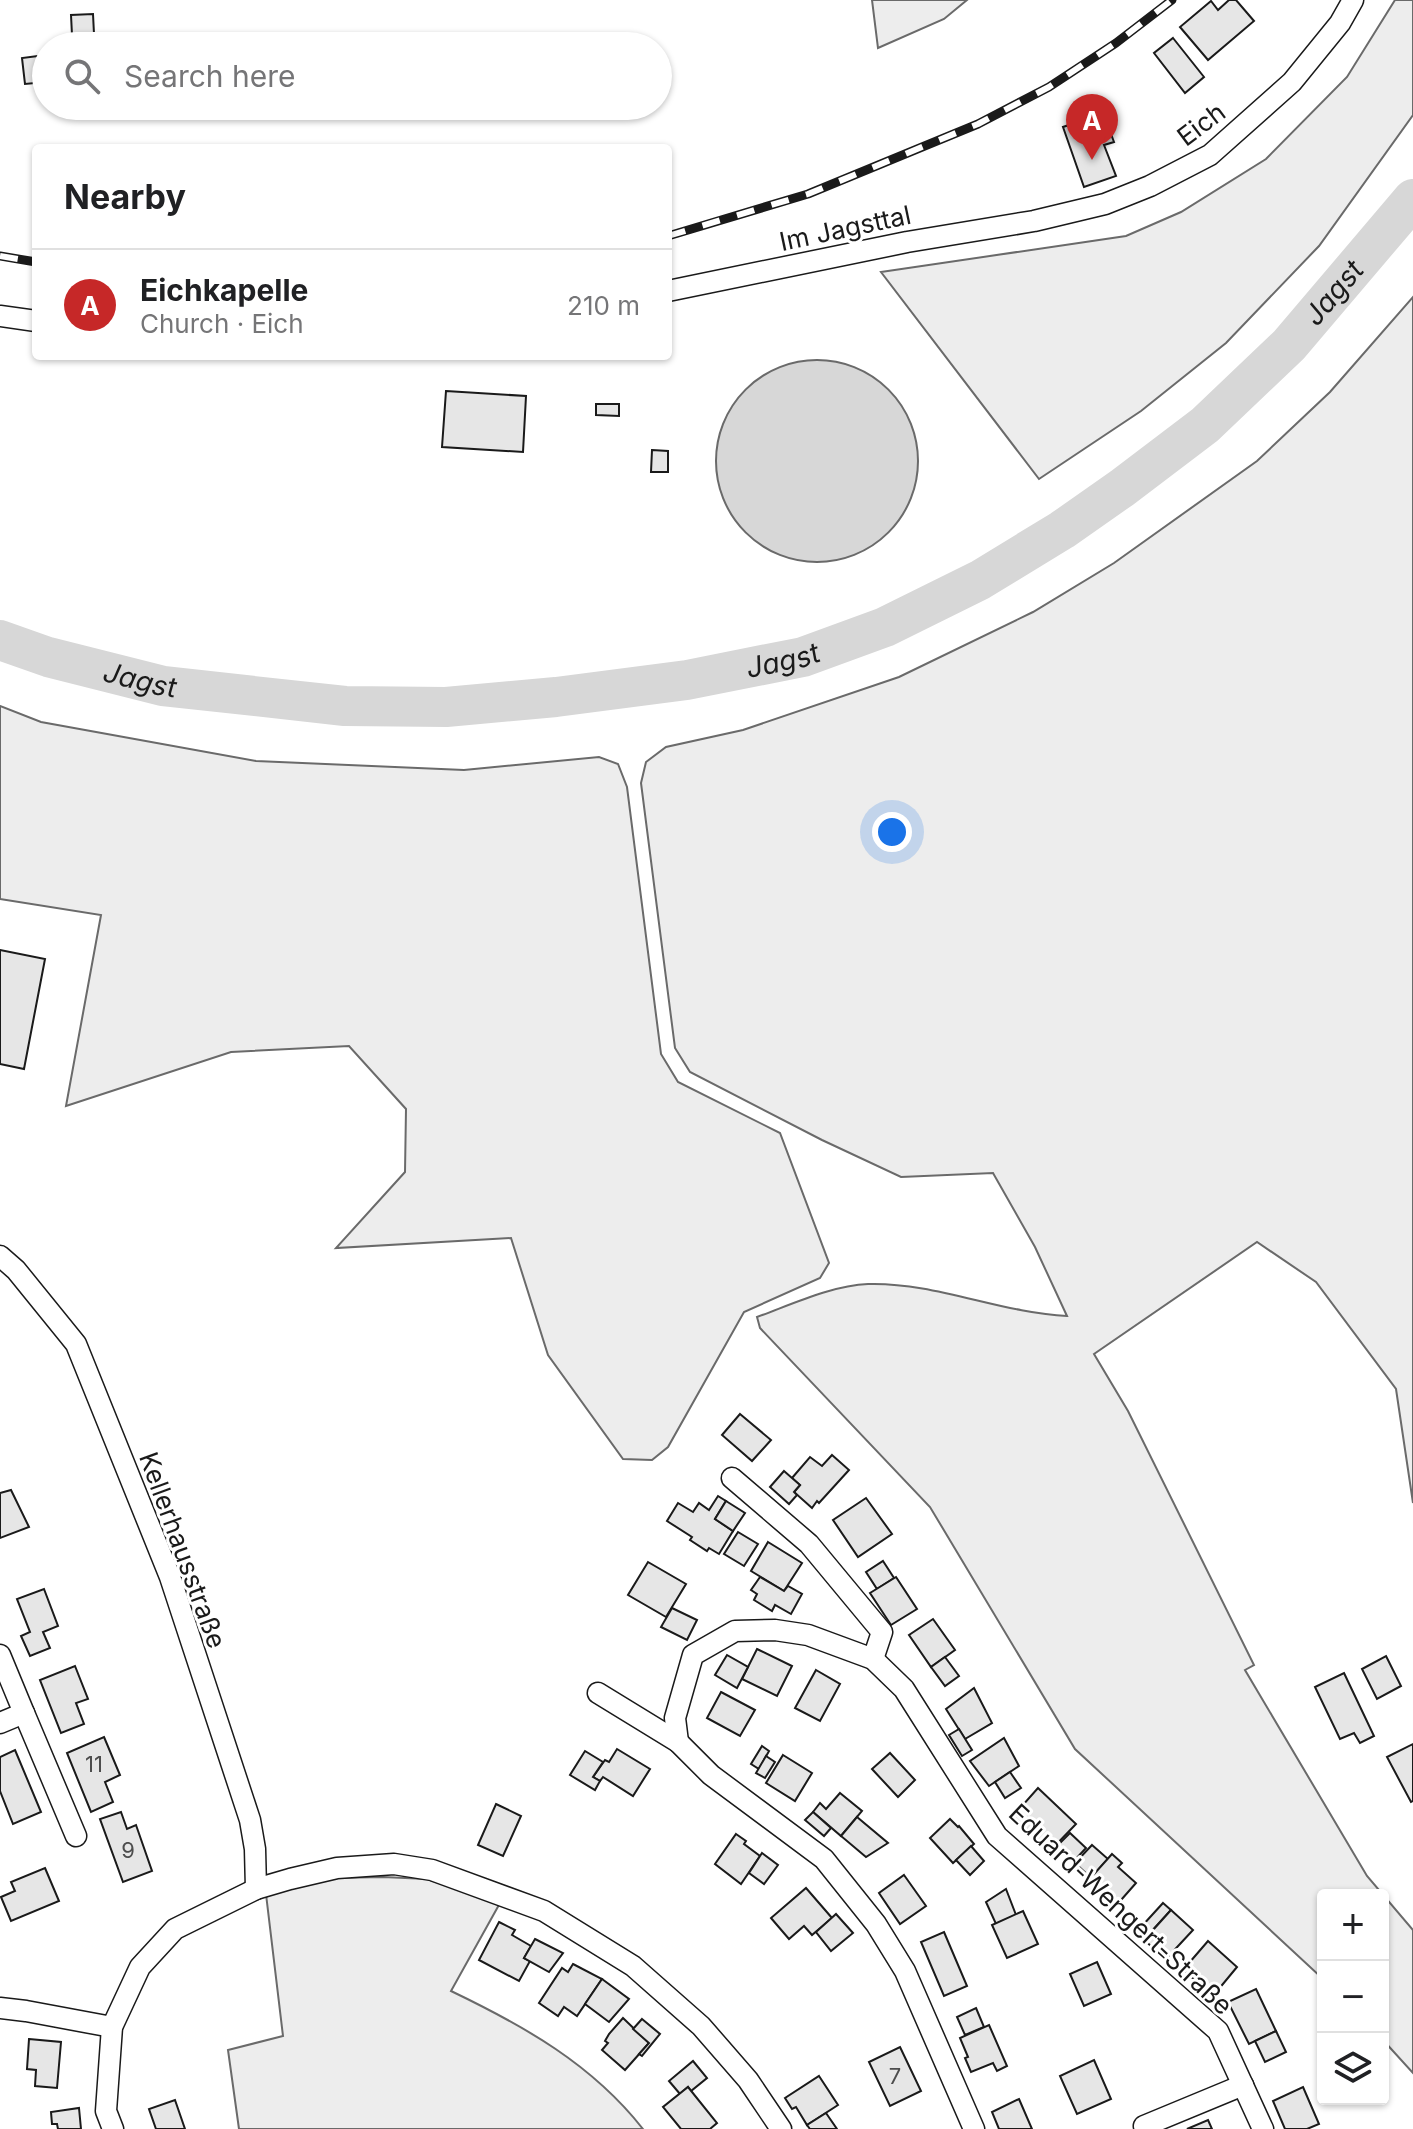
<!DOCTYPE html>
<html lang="en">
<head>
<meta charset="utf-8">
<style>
  body { margin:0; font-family:Inter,sans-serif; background:#f2f2f2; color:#202124 }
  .controls { position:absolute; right:24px; bottom:24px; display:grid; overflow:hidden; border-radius:8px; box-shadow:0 2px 6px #0004 }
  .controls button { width:72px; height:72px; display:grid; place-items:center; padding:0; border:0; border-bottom:2px solid #e0e0e0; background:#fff; color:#202124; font:40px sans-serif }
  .you { position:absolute; left:892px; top:832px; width:28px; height:28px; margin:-20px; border:6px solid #fff; border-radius:50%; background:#1a73e8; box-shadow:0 0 0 12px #1a73e833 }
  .badge { display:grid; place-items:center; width:52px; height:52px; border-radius:50%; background:#c62828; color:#fff; font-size:26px; font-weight:700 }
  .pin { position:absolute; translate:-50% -66px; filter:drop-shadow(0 2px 4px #0008) }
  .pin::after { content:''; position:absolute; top:42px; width:28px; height:24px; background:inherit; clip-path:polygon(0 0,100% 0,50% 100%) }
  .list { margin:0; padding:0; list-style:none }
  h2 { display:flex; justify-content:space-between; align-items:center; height:104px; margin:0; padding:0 32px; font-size:34px }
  h2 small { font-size:26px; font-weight:400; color:#757577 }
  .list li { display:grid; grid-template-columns:52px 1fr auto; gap:24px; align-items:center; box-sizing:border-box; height:112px; padding:0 32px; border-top:2px solid #e0e0e0 }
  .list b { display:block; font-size:30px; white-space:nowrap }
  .list p { margin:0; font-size:26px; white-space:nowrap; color:#757577 }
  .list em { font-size:26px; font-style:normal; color:#757577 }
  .icon { flex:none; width:44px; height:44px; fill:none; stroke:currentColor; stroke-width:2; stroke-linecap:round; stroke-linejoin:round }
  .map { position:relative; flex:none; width:1413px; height:2129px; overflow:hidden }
  .search { position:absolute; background:#fff; box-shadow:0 2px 6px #0004; left:32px; top:32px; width:640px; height:88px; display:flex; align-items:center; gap:20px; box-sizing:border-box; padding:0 28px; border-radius:44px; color:#757577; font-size:30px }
  .panel { position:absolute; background:#fff; box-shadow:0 2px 6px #0004; left:32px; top:144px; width:640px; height:216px; border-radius:8px }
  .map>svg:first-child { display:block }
  .green { fill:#ededed; stroke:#6a6a6a; stroke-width:2 }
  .water { fill:#d7d7d7; stroke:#6a6a6a; stroke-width:2 }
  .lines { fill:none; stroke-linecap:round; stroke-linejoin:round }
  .river { stroke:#d7d7d7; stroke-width:40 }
  .building { fill:#e6e6e6; stroke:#1a1a1a; stroke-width:2 }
  .street-casing { stroke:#1a1a1a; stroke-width:23 }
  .street { stroke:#fff; stroke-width:20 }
  .rail-casing { stroke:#1a1a1a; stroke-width:9 }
  .rail { stroke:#fff; stroke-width:6; stroke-dasharray:18; stroke-linecap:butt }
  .labels { text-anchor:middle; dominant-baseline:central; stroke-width:6; stroke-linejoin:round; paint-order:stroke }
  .number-label { font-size:22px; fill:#4d4d4d }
  .street-label { font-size:26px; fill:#1a1a1a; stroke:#fff }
  .water-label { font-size:28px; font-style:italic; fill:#1a1a1a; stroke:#fff }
</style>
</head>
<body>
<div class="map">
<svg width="1413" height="2129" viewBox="0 0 1413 2129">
  <rect width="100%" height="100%" fill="#fff"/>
  <g class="green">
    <polygon points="872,0 967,0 944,19 878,48"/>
    <polygon points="1395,0 1413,0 1413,115 1319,246 1226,343 1141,411 1039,479 881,272 1126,236 1181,212 1266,159 1347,77"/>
    <path d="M1413,297V1503L1396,1389L1316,1282L1257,1242L1094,1354L1128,1411L1254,1665L1245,1670L1367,1876L1413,1930V2073L1383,2040V1895H1323V1979L1075,1749L930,1507L760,1328L757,1317C790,1305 833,1285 868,1284C935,1282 1001,1313 1067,1316L1035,1247L993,1173L901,1177L822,1140L690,1072L675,1048L641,783L646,762L666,747L743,730L899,677L1033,612L1114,563L1257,461L1330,392Z"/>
    <polygon points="0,706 41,722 256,761 464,770 599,757 618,764 627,787 661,1054 678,1082 780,1133 829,1263 820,1278 744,1312 668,1447 652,1460 623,1459 548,1355 511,1238 336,1248 405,1172 406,1109 349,1046 231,1052 66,1106 101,915 0,899"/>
    <path d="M383,1877L427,1879L500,1903L451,1991C524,2026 592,2064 643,2129H239L228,2050L283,2036L266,1894L333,1878Z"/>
  </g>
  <circle class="water" cx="817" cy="461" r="101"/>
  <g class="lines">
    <path class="river" id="s1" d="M0,640L48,657L163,686L345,706L446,707L556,697L687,680L803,657L885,627L980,580L1062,530L1122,488L1205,425L1289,345L1413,199"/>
  </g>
  <g class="building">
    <polygon points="1229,0 1236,0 1254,21 1208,60 1180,27 1211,1 1218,10"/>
    <polygon points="93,14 94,34 72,35 71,15"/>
    <polygon points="1173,38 1204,77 1185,93 1154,53"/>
    <polygon points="46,55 46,82 25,84 22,58"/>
    <polygon points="1096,116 1100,129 1108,126 1114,142 1104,145 1116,176 1084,187 1063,127"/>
    <polygon points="446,391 526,396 523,452 442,447"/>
    <polygon points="596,404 619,404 619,416 596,415"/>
    <polygon points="652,450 668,451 668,472 651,472"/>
    <polygon points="0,950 45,959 24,1069 0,1064"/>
    <polygon points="740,1414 771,1440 752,1461 722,1435"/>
    <polygon points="832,1455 849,1470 819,1503 817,1501 812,1508 794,1492 800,1485 792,1478 810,1457 822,1466"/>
    <polygon points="784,1471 800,1485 794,1492 797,1495 789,1504 770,1487"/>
    <polygon points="11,1490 29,1527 0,1538 0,1493"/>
    <polygon points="718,1496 726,1501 715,1519 733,1531 719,1554 709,1548 707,1551 690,1540 692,1537 667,1521 678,1503 693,1512 699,1503 709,1510"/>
    <polygon points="866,1498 892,1534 858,1557 833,1520"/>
    <polygon points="726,1501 745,1513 733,1531 715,1519"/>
    <polygon points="738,1532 758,1544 744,1566 724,1554"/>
    <polygon points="768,1542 802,1563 784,1591 751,1571"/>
    <polygon points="883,1561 894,1578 877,1589 866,1572"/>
    <polygon points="648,1562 686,1584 666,1617 628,1595"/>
    <polygon points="760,1577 784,1591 788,1586 802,1594 791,1614 775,1605 772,1611 754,1600 757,1594 751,1590"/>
    <polygon points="896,1577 917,1609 891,1625 870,1593"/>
    <polygon points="44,1589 58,1626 43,1632 50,1648 30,1656 21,1636 30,1632 17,1599"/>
    <polygon points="672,1608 697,1620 687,1640 661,1627"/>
    <polygon points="933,1619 955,1650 931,1667 909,1635"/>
    <polygon points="757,1649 792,1666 777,1696 742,1679"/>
    <polygon points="727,1655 748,1667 737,1688 715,1675"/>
    <polygon points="1386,1656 1401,1686 1377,1699 1362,1669"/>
    <polygon points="945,1657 959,1676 945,1686 931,1667"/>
    <polygon points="75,1666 88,1699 76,1703 84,1724 61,1733 40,1680"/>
    <polygon points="816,1670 840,1684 820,1721 795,1708"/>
    <polygon points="1344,1673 1374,1736 1360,1743 1354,1733 1340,1739 1315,1687"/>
    <polygon points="974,1688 992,1723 965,1739 946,1709"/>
    <polygon points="721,1692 755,1710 740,1736 707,1718"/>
    <polygon points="959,1729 972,1750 962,1756 949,1735"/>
    <polygon points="104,1737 120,1775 105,1782 113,1802 91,1812 67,1753"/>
    <polygon points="1004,1738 1019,1766 989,1786 970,1761"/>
    <polygon points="1413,1744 1413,1801 1411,1802 1387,1757"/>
    <polygon points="762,1746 769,1751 759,1769 751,1764"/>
    <polygon points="617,1749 650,1769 633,1796 603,1777 600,1781 593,1777 605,1760 609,1762"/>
    <polygon points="15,1750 41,1812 13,1824 0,1791 0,1757"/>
    <polygon points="585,1751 603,1762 593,1777 600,1781 595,1790 570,1775"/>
    <polygon points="890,1753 915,1780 898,1797 872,1769"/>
    <polygon points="783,1755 812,1773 795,1801 766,1783"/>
    <polygon points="766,1756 775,1762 765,1778 756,1773"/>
    <polygon points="1010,1772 1021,1788 1005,1798 995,1782"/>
    <polygon points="1038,1788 1076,1824 1050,1851 1013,1816"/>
    <polygon points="840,1793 862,1811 841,1836 813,1812 820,1803 826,1809"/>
    <polygon points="496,1804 521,1816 503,1856 478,1845"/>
    <polygon points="121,1812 127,1829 136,1825 152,1871 123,1882 100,1819"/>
    <polygon points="813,1812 831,1828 824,1836 805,1820"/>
    <polygon points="857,1817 888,1843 866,1857 841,1836"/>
    <polygon points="950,1819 958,1827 959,1826 974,1844 953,1863 930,1838"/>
    <polygon points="1070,1833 1086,1848 1073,1862 1057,1846"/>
    <polygon points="736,1834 746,1841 744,1844 760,1856 741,1884 715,1864"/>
    <polygon points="1092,1845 1108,1859 1091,1878 1075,1863"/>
    <polygon points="971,1846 984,1861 970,1875 956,1860"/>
    <polygon points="762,1853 778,1865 764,1884 749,1873"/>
    <polygon points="1112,1854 1122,1863 1118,1867 1136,1883 1114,1908 1086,1883"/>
    <polygon points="45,1868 59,1901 11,1921 1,1897 15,1891 11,1882"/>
    <polygon points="904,1875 926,1906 900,1924 879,1893"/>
    <polygon points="806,1888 832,1918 812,1935 804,1926 789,1939 771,1918"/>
    <polygon points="1006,1889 1016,1915 996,1924 986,1902"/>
    <polygon points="1163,1903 1171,1910 1150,1933 1142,1926"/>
    <polygon points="1171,1910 1193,1930 1166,1959 1144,1940"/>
    <polygon points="1023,1911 1038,1944 1007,1958 992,1925"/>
    <polygon points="836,1914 853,1933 831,1951 816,1932"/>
    <polygon points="499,1922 515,1930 512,1935 531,1946 524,1958 530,1961 519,1981 479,1960"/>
    <polygon points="944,1932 967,1986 944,1996 921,1942"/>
    <polygon points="535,1939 563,1953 549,1972 524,1958"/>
    <polygon points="1208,1941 1237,1967 1213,1996 1183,1970"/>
    <polygon points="1097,1962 1111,1994 1084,2006 1070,1974"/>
    <polygon points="573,1964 602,1979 577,2016 564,2007 558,2016 539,2003 562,1968 568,1972"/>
    <polygon points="602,1979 629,1999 609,2022 585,2004"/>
    <polygon points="1256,1989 1276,2031 1249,2044 1228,2002"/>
    <polygon points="976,2008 984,2027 965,2035 957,2017"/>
    <polygon points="623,2018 649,2043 625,2070 602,2050 608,2043 605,2041 609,2034"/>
    <polygon points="642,2019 660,2034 642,2056 639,2054 649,2043 633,2029"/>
    <polygon points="989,2025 1007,2066 997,2071 993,2063 971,2072 965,2058 968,2057 960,2038"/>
    <polygon points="1276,2031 1286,2052 1265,2062 1255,2041"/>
    <polygon points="29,2039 61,2042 57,2088 35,2086 36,2070 27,2069"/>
    <polygon points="900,2047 921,2091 890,2106 869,2062"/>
    <polygon points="1094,2060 1111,2099 1077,2114 1060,2076"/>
    <polygon points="693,2061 707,2078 691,2091 688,2087 680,2094 669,2081"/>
    <polygon points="819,2076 838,2105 807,2125 796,2107 792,2109 785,2098"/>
    <polygon points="688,2087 717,2123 710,2129 681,2129 663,2107"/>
    <polygon points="1303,2087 1319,2124 1307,2129 1285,2129 1273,2101"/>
    <polygon points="1019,2099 1032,2129 999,2129 992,2112"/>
    <polygon points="175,2100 185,2129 156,2129 149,2109"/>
    <polygon points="79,2108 81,2129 58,2129 57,2124 52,2124 51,2112"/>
    <polygon points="826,2113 837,2129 810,2129 807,2125"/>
    <polygon points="1208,2120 1212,2129 1187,2129"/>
  </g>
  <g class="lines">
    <defs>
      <g id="street">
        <polyline points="668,291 907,242 1034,221 1105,204 1150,186 1210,155 1292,82 1340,23 1353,0"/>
        <polyline points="0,316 36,321"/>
        <polyline points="0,1256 16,1270 76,1344 170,1577 250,1820 255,1849 256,1889"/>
        <polyline points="732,1478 809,1544 882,1632 873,1659"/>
        <polyline points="0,1655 24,1713 0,1723"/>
        <polyline points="598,1693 678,1742 711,1775 824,1859 876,1924 905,1971 974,2129"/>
        <polyline points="24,1713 76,1836"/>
        <polyline points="678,1742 675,1718 693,1655 735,1631 775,1630 808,1635 873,1659 904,1689 997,1836 1218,2031 1263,2129"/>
        <polyline points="0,2008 26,2011 112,2027"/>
        <polyline points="1144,2126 1243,2085"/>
        <polyline points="113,2129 106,2111 112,2027 140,1967 175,1929 256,1889 290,1879 337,1868 394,1864 432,1870 544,1911 633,1966 701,2026 748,2080 781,2129"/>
      </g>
    </defs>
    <use href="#street" class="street-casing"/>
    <use href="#street" class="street"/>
    <defs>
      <g id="rail">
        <polyline points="668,236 808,194 978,124 1049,87 1116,43 1172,0"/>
        <polyline points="0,256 36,262"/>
      </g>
    </defs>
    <use href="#rail" class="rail-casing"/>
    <use href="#rail" class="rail"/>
  </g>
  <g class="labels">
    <g class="number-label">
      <text x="94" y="1764">11</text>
      <text x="128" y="1850">9</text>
      <text x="895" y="2076">7</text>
    </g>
    <g class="street-label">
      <text transform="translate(1201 124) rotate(-37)">Eich</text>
      <text transform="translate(845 228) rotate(-12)">Im Jagsttal</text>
      <text transform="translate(183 1550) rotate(70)">Kellerhausstraße</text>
      <text transform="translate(1121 1909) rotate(43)">Eduard-Wengert-Straße</text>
    </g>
    <g class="water-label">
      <text stroke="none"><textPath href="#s1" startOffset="1466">Jagst</textPath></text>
      <text stroke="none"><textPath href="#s1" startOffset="794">Jagst</textPath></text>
      <text stroke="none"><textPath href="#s1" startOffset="146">Jagst</textPath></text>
    </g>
  </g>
</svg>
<div class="controls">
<button>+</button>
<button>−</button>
<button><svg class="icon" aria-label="layers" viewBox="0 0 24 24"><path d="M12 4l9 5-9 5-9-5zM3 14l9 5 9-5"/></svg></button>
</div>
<div class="you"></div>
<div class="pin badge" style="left:1092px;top:160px">A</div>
<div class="search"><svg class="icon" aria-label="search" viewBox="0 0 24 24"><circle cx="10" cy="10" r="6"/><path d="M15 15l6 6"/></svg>Search here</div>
<section class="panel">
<h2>Nearby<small></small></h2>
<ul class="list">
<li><span class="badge">A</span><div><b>Eichkapelle</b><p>Church · Eich</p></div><em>210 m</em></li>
</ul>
</section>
</div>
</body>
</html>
